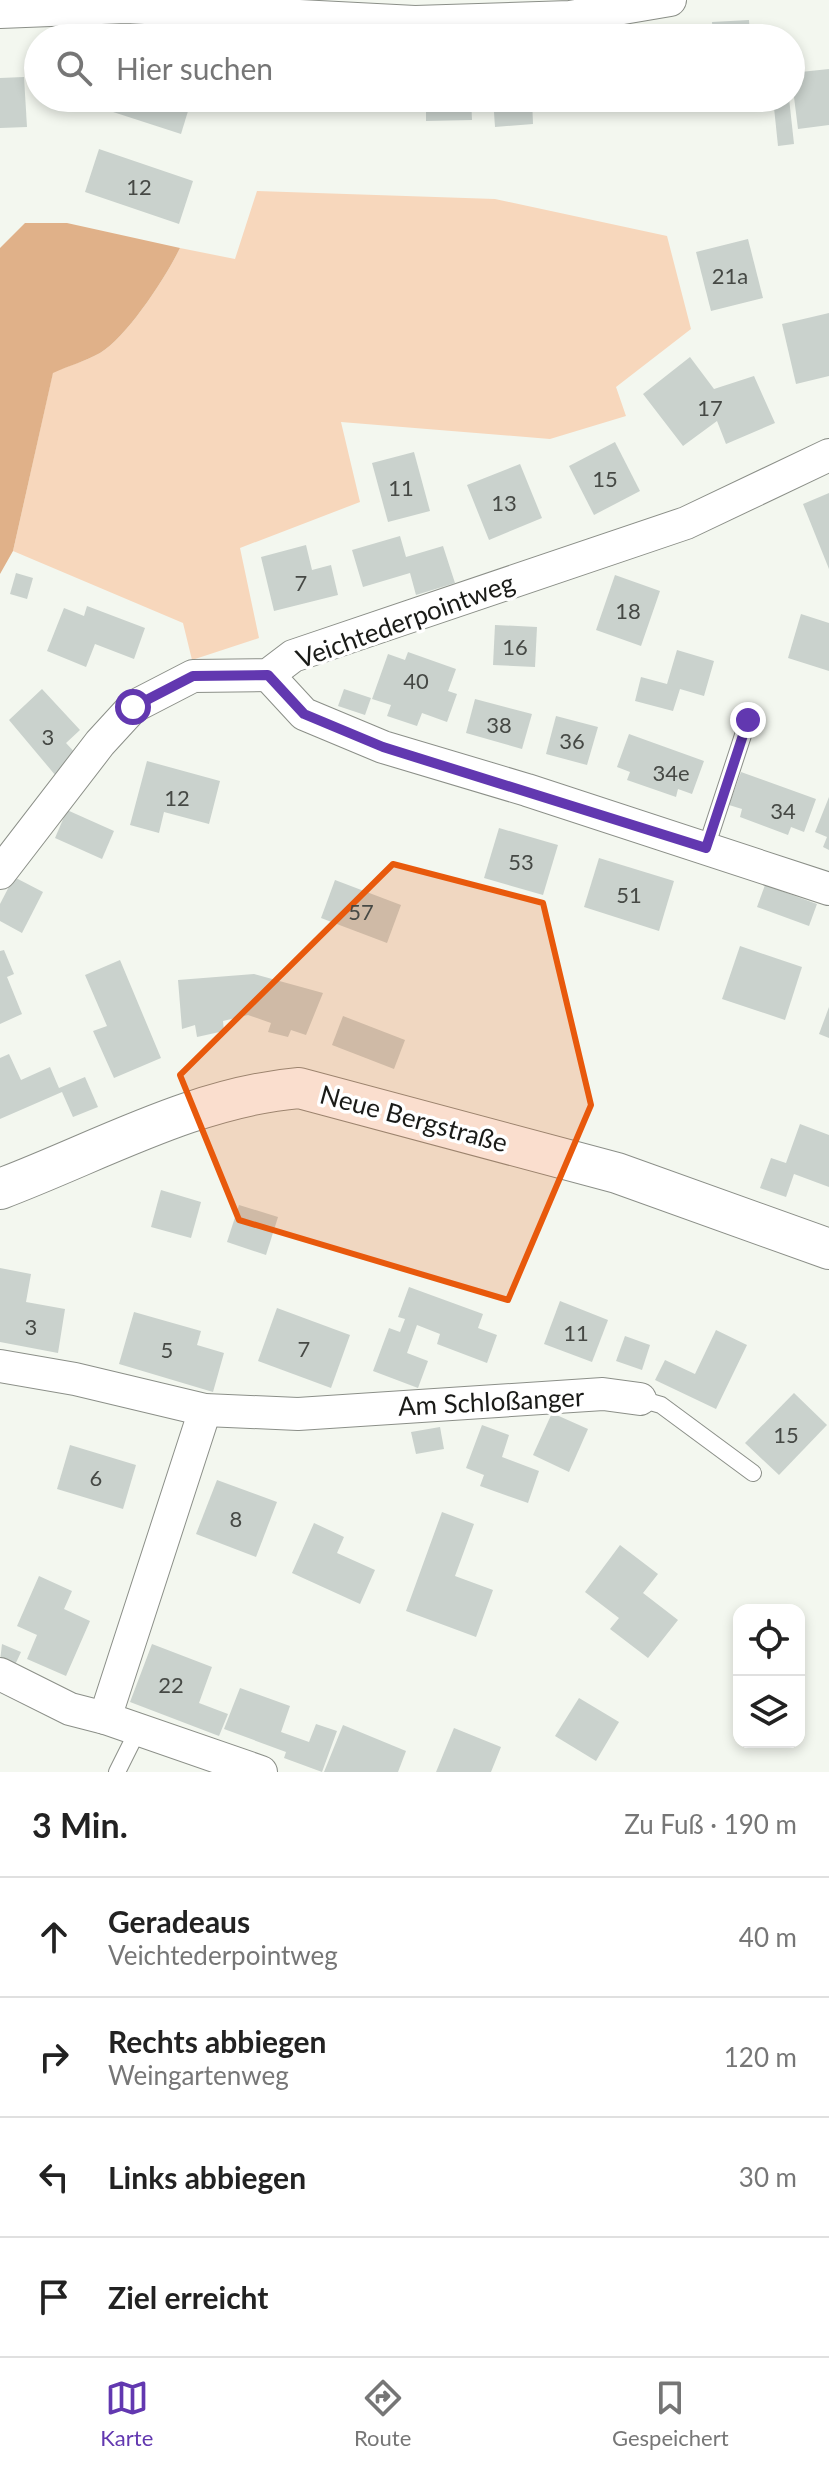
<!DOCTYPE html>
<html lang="de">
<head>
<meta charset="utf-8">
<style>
  body { margin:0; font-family:Lato,sans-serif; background:#f2f2f2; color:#222 }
  .controls { position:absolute; right:24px; bottom:24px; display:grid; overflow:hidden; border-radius:16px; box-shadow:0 4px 12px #0003 }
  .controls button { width:72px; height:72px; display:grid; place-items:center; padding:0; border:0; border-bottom:2px solid #e0e0e0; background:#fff; color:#222; font:40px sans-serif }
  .stop { position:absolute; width:24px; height:24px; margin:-18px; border:6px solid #6238b0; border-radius:50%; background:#fff }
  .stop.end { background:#6238b0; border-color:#fff; box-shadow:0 2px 8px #0008 }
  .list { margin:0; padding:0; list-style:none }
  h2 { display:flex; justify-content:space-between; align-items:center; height:104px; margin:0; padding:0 32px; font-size:34px }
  h2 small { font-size:26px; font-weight:400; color:#767676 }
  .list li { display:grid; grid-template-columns:52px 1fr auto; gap:24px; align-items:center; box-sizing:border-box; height:120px; padding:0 32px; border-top:2px solid #e0e0e0 }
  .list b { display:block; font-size:30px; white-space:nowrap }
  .list p { margin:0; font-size:26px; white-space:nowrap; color:#767676 }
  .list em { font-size:26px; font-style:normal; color:#767676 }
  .icon { flex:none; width:44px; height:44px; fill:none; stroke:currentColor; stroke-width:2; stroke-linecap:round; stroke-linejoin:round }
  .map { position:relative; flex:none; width:829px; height:1772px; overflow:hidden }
  .search { position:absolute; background:#fff; box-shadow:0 4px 12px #0003; left:24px; right:24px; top:24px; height:88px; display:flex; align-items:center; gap:20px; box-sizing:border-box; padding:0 28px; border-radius:44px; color:#767676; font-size:30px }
  .sheet { height:584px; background:#fff }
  nav { display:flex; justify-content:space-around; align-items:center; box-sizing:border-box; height:112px; border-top:2px solid #e0e0e0; background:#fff; font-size:22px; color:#767676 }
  nav a { display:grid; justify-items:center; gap:4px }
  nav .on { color:#6238b0 }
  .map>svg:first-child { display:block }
  .green { fill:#f7d7bc }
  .forest { fill:#e0b189 }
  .building { fill:#cad2cd }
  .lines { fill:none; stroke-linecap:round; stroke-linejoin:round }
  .service-casing { stroke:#8b8f88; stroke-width:18 }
  .minor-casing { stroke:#8b8f88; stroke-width:34 }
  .tertiary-casing { stroke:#8b8f88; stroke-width:42 }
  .service { stroke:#fff; stroke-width:16 }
  .minor { stroke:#fff; stroke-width:32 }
  .tertiary { stroke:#fff; stroke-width:40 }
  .route { stroke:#6238b0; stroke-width:10 }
  .marked { fill:#e8590c; fill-opacity:0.2; stroke:#e8590c; stroke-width:6; stroke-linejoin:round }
  .labels { text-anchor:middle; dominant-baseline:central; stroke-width:7; stroke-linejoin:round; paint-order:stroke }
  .number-label { font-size:22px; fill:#464945 }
  .street-label { font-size:26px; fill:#1a1b18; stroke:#fff }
</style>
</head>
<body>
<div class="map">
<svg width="829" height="1772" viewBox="0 0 829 1772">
  <rect width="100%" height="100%" fill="#f3f7ef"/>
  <path class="green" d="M257,191L495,199L667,236L691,329L616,387L626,416L550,439L341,422L360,502L240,548L259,638L192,660L183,623L13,551L53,372C68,366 86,361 100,353C127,337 166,277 180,248L235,259Z"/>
  <path class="forest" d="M25,223H67L180,248C166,277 127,337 100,353C86,361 68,366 53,373L13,551L0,574V248Z"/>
  <g class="building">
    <polygon points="749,20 750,38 713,38 712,22"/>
    <polygon points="75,26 98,33 96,38 71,38"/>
    <polygon points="829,69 829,125 798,129 791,73"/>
    <polygon points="24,77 27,127 0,128 0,78"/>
    <polygon points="114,98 192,98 181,134 110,111"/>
    <rect x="227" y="98" width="63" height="4"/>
    <polygon points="426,98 471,98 472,120 426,121"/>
    <polygon points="493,98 532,98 533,124 495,127"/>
    <polygon points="773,98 789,98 794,144 778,146"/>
    <polygon points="99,149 193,181 179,224 85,192"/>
    <polygon points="748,239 763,298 711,311 696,252"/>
    <polygon points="829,313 829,376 796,384 782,324"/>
    <polygon points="690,357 714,389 754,376 775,423 726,444 717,421 683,446 643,394"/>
    <polygon points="615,442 640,491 594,515 569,466"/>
    <polygon points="414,452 430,511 388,522 372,463"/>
    <polygon points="520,464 542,518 489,540 467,485"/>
    <polygon points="829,493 829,569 803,504"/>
    <polygon points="400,536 406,557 443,546 455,583 416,595 410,573 363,587 352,550"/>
    <polygon points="306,545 312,570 331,565 338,595 274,611 261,557"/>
    <polygon points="16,573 33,578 27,599 10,594"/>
    <polygon points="615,575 660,591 641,646 596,630"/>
    <polygon points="87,606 145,628 134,659 95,644 86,667 47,651 64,608 84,616"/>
    <polygon points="801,614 829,623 829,671 788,658"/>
    <polygon points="495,625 537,627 535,667 493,665"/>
    <polygon points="677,650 714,661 704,696 680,689 673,711 635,701 641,677 667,684"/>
    <polygon points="408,652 456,669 448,691 457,694 447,722 422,713 417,726 387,716 391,705 372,699 388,654 405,660"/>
    <polygon points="42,689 80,730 66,743 78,756 56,776 9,720"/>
    <polygon points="344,689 371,698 365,715 338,706"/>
    <polygon points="475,699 532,714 522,749 466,733"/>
    <polygon points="556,716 598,727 587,765 546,754"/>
    <polygon points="629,734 704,761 692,794 678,789 676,797 627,780 630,772 617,767"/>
    <polygon points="147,761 220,781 209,824 164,812 159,833 130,825"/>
    <polygon points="741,772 816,799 804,832 791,827 788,835 740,817 742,809 729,805"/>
    <polygon points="829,797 829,850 823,847 827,837 815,832"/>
    <polygon points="67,810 114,831 102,859 55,838"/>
    <polygon points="499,828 558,845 543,895 484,878"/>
    <polygon points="599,858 674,881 659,931 584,907"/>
    <polygon points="14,877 43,892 22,933 0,921 0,904"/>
    <polygon points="335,880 401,905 387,943 321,918"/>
    <polygon points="765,885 817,904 809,926 757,907"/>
    <polygon points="740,946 802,967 785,1020 722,999"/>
    <polygon points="4,950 14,974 7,977 22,1014 0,1024 0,951"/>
    <polygon points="120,960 161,1058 114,1078 93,1031 107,1026 85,975"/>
    <polygon points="254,974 323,993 306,1035 291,1030 288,1037 268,1032 271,1023 248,1015 223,1021 224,1031 197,1037 195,1025 182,1029 178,980"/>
    <polygon points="829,1007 829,1038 819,1034"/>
    <polygon points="343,1016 405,1040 394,1069 332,1045"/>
    <polygon points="9,1054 21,1080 50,1067 59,1088 85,1077 98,1107 73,1117 62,1092 0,1119 0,1058"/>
    <polygon points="800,1124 829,1135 829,1187 794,1174 786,1197 760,1188 771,1158 786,1163"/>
    <polygon points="161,1190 201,1202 191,1238 151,1227"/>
    <polygon points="239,1205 278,1217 266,1255 227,1242"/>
    <polygon points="0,1268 31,1274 26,1302 65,1309 58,1353 0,1342"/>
    <polygon points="409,1287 483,1314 478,1328 497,1335 487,1363 437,1344 440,1334 417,1325 407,1353 428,1361 418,1388 373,1371 389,1328 400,1332 405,1319 398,1317"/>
    <polygon points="560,1301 608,1320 592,1362 544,1344"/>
    <polygon points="277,1308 350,1335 331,1388 258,1361"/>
    <polygon points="134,1312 201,1331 197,1345 224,1353 213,1392 119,1364"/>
    <polygon points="716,1330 747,1345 716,1409 655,1380 665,1360 695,1374"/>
    <polygon points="625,1336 650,1345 642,1370 616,1361"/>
    <polygon points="794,1393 827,1425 779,1475 745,1443"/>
    <polygon points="552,1413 588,1429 569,1472 533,1455"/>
    <polygon points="482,1425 509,1435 502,1457 539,1471 528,1503 480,1486 484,1475 466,1468"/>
    <polygon points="440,1427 444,1449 416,1454 411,1432"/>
    <polygon points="70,1445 136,1465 123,1509 57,1489"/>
    <polygon points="217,1480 277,1502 256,1557 196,1534"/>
    <polygon points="442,1512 474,1524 455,1576 493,1590 476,1637 406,1611"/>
    <polygon points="314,1523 344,1537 337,1553 375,1570 360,1604 292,1573"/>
    <polygon points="620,1545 658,1574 643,1593 678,1620 648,1658 610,1629 619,1618 585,1592"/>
    <polygon points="39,1576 72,1591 64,1609 90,1621 66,1676 27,1659 37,1635 17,1626"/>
    <polygon points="2,1644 21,1652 14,1667 0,1661"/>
    <polygon points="152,1644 212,1667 199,1703 228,1714 219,1736 130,1702"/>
    <polygon points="240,1688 290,1706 281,1732 309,1742 316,1724 337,1731 322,1772 284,1758 286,1752 224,1729"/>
    <polygon points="579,1698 619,1722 596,1761 555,1736"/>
    <polygon points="343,1725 406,1751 398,1772 324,1772"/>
    <polygon points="454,1728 501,1747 491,1772 436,1772"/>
  </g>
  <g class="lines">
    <defs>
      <g id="service">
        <polyline points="706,848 748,720"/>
        <polyline points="640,1399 661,1405 753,1473"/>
        <polyline points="117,1772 139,1728"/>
      </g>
      <g id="minor">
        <polyline points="0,12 126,7 415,22 570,17 670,0"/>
        <polyline points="268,675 304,714 383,747 527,790 829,889"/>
        <polyline points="0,873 100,743 133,707 193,676 268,675 293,656 686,523 829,455"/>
        <polyline points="0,1366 75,1379 205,1410 298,1414 603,1394 640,1399"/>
        <polyline points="205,1410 105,1718 261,1772"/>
        <polyline points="0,1674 70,1709 105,1718"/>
      </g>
      <path id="tertiary" d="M0,1189C98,1152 194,1097 299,1088L617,1173L829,1249"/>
    </defs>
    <use href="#service" class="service-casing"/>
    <use href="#minor" class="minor-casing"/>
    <use href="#tertiary" class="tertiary-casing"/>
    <use href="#service" class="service"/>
    <use href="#minor" class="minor"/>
    <use href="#tertiary" class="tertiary"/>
  </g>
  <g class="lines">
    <polyline class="route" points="133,707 193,676 268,675 304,714 383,747 706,848 748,720"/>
  </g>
  <path class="marked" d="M393,864L543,903L591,1105L508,1300L239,1220L180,1075Z"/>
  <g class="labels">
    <g class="number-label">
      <text x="139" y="186">12</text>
      <text x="730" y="275">21a</text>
      <text x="710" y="407">17</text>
      <text x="605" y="478">15</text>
      <text x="401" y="487">11</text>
      <text x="504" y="502">13</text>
      <text x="301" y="582">7</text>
      <text x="628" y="610">18</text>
      <text x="515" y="646">16</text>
      <text x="416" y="680">40</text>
      <text x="499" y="724">38</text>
      <text x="48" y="736">3</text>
      <text x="572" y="740">36</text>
      <text x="671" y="772">34e</text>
      <text x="177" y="797">12</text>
      <text x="783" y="810">34</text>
      <text x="521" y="861">53</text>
      <text x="629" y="894">51</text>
      <text x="361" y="911">57</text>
      <text x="31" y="1326">3</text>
      <text x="576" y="1332">11</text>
      <text x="304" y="1348">7</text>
      <text x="167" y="1349">5</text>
      <text x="786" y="1434">15</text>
      <text x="96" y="1477">6</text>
      <text x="236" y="1518">8</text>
      <text x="171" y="1684">22</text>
    </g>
    <g class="street-label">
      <text transform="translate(405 620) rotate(-20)">Veichtederpointweg</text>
      <text transform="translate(414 1118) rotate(15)">Neue Bergstraße</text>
      <text transform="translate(491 1401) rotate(-3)">Am Schloßanger</text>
    </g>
  </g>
</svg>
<div class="controls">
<button><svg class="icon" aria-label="locate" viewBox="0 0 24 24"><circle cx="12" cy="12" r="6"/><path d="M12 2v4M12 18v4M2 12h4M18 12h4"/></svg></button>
<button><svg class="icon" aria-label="layers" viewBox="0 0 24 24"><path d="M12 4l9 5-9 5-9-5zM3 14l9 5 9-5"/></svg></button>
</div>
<div class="stop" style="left:133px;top:707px"></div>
<div class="stop end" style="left:748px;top:720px"></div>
<div class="search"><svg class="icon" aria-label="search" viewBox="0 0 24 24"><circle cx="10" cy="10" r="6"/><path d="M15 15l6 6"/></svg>Hier suchen</div>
</div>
<section class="sheet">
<h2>3 Min.<small>Zu Fuß · 190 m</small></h2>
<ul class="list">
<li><svg class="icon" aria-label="ahead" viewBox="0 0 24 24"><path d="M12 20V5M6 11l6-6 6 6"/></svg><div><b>Geradeaus</b><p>Veichtederpointweg</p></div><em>40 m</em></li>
<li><svg class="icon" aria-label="right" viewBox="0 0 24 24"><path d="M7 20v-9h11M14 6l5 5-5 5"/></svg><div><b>Rechts abbiegen</b><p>Weingartenweg</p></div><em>120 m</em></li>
<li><svg class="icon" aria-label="left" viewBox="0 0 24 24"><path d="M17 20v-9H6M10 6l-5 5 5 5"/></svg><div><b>Links abbiegen</b></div><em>30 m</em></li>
<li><svg class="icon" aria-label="arrive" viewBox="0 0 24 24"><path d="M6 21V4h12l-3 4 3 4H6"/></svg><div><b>Ziel erreicht</b></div></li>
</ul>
</section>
<nav>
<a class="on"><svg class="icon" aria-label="map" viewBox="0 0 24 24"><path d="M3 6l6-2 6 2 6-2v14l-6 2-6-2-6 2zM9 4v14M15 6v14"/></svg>Karte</a>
<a><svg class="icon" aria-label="directions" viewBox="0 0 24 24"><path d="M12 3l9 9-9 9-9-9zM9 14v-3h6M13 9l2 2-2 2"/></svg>Route</a>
<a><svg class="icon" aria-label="saved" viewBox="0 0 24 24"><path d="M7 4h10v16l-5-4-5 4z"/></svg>Gespeichert</a>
</nav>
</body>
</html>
